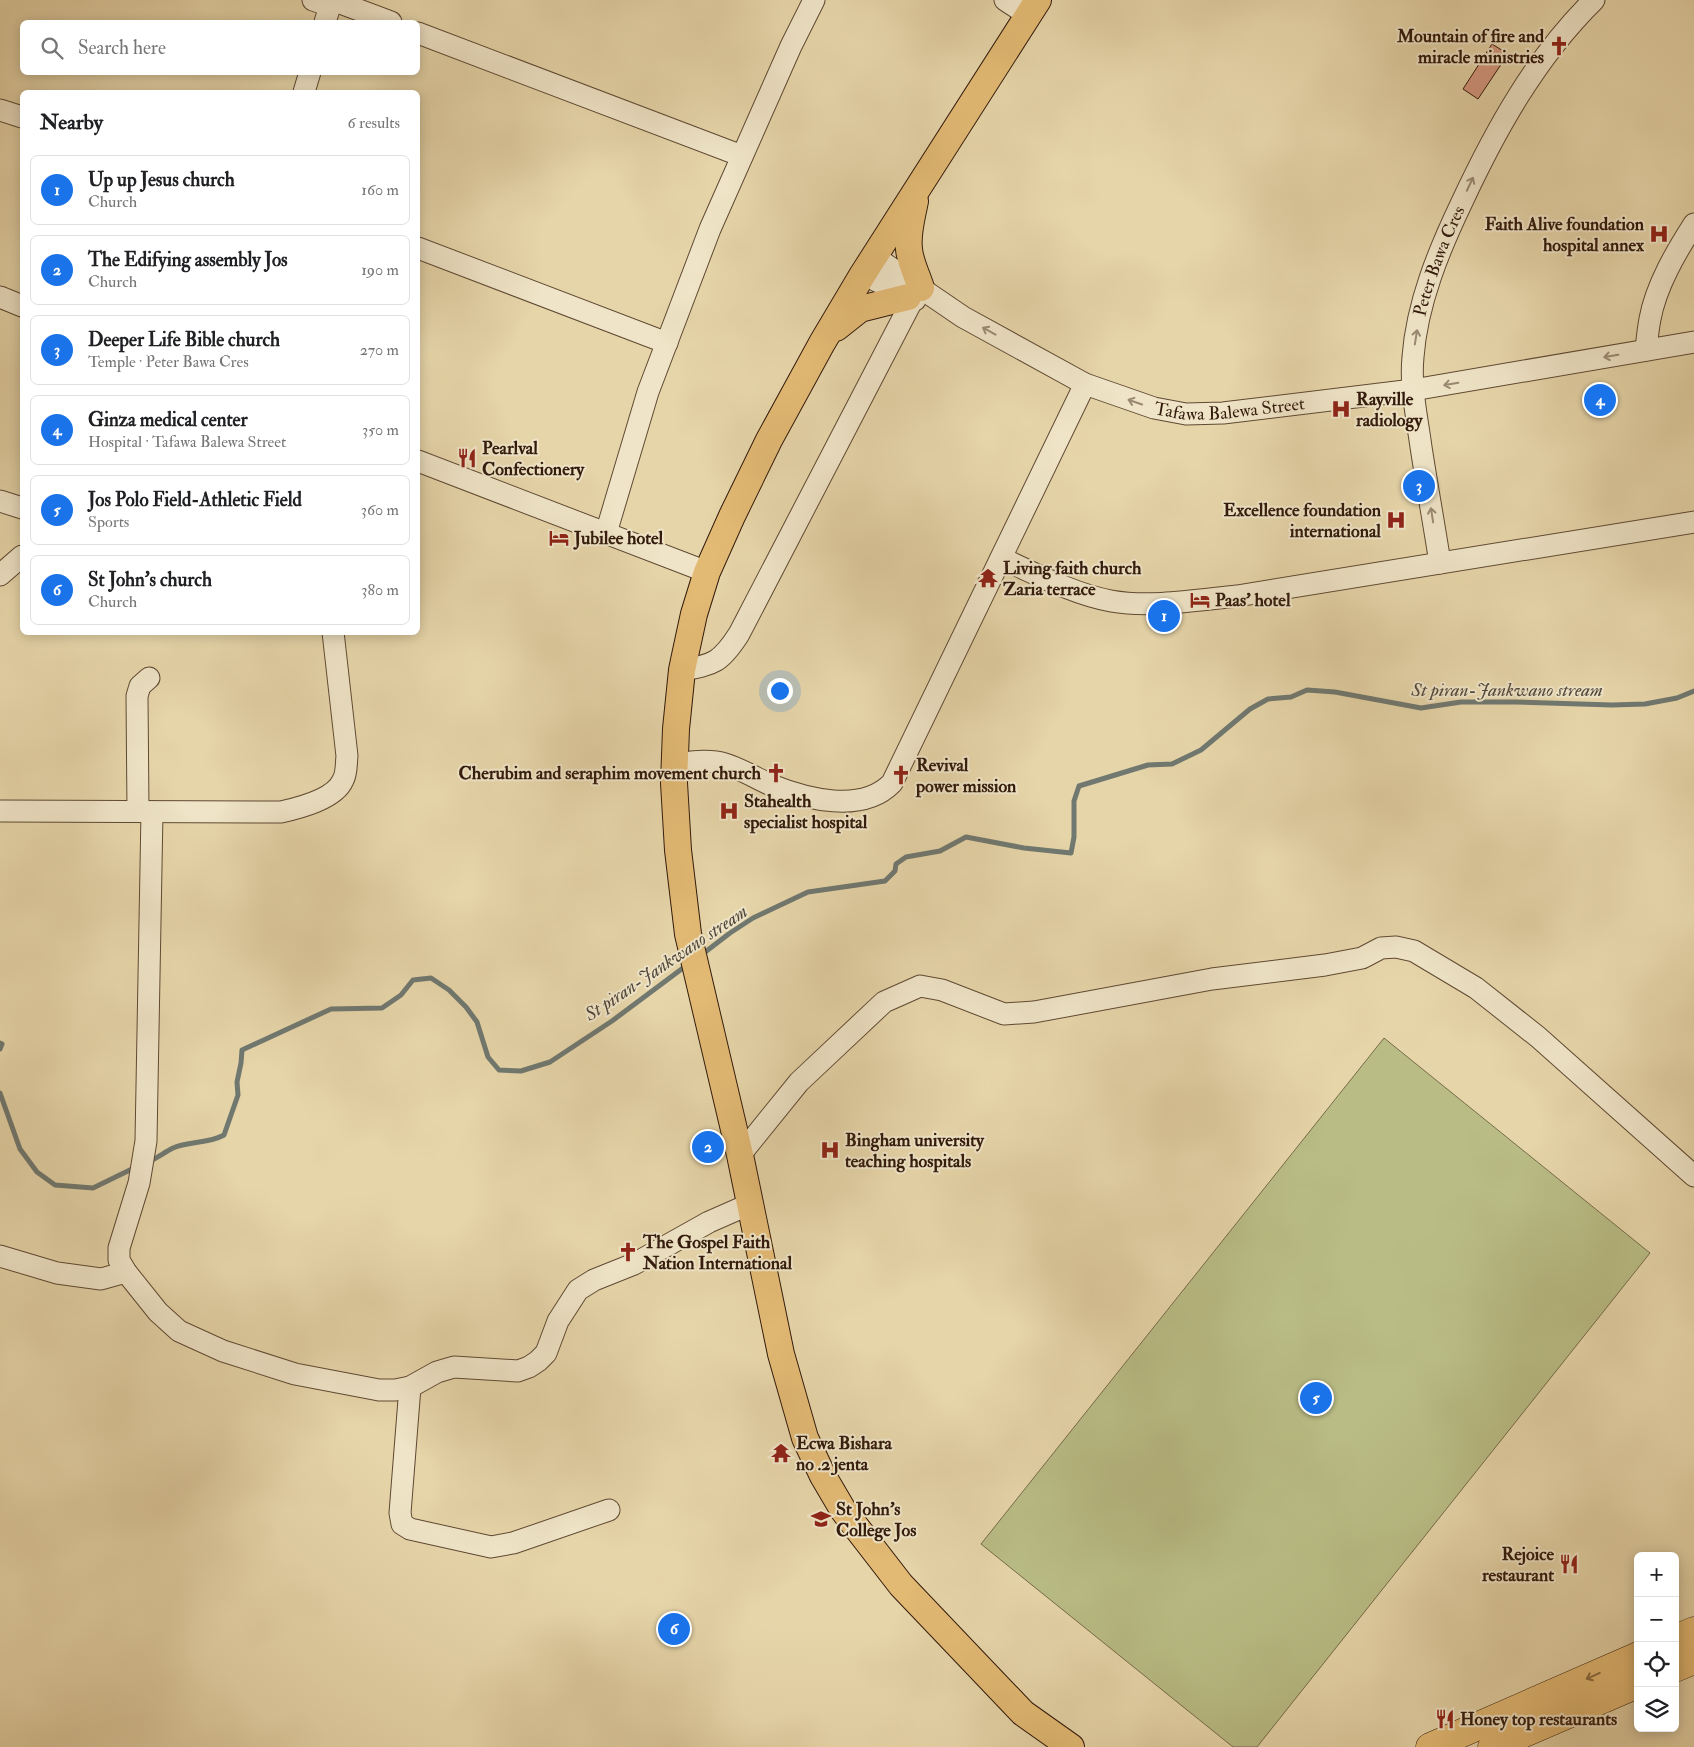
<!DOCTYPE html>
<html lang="en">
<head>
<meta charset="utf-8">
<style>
  body { margin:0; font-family:"IM FELL Double Pica",serif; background:#f2f2f2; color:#202124 }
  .controls { position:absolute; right:15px; bottom:15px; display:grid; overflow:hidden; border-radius:8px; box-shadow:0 2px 12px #0003 }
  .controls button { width:45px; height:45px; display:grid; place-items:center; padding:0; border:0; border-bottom:1px solid #e0e0e0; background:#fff; color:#202124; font:25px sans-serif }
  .you { position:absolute; left:779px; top:690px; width:18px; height:18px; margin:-12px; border:4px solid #fff; border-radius:50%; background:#1a73e8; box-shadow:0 0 0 8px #1a73e833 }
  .badge { display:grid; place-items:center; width:32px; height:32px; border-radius:50%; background:#1a73e8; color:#fff; font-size:16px; font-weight:700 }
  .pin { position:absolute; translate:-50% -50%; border:2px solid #fff; box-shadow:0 1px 5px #0006 }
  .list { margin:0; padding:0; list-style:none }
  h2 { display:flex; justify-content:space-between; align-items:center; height:65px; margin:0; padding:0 20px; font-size:21px }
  h2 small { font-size:16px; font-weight:400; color:#757577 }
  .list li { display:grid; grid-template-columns:32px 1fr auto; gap:15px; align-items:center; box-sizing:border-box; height:70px; margin:0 10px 10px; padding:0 10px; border:1px solid #e0e0e0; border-radius:8px }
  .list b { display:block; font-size:19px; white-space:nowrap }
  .list p { margin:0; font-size:16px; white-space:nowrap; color:#757577 }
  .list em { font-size:16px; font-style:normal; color:#757577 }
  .icon { flex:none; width:28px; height:28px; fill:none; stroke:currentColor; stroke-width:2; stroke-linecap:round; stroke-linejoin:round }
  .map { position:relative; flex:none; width:1694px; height:1747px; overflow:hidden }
  .search { position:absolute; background:#fff; box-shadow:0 2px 12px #0003; left:20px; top:20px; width:400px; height:55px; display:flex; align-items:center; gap:12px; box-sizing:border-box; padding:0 18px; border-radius:8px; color:#757577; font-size:19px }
  .panel { position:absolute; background:#fff; box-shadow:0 2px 12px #0003; left:20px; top:90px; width:400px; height:545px; border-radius:8px }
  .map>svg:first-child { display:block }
  .green { fill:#b9bc85; stroke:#766b48 }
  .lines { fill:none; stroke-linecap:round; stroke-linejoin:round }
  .stream { stroke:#707870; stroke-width:5 }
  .building { fill:#d59980; stroke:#321a0c }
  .minor-casing { stroke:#5f4933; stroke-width:23 }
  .major-casing { stroke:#321a0c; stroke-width:28 }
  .highway-casing { stroke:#321a0c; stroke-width:29 }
  .minor { stroke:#efe4c7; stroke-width:21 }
  .major { stroke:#e3ba74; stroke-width:26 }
  .highway { stroke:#e3ba74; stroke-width:28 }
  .oneway { stroke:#9a8973 }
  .oneway2 { stroke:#8a6a40 }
  .labels { text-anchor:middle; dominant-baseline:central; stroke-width:4; stroke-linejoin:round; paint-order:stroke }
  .poi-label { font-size:18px; font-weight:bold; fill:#321a0c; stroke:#efe4c7; text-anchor:start }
  .street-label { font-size:18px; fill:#321a0c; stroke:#efe4c7 }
  .water-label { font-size:19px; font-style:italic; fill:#51493e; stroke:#efe4c7 }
</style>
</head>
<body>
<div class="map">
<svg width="1694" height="1747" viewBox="0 0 1694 1747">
  <rect width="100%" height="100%" fill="#e6d5a9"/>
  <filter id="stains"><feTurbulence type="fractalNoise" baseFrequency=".004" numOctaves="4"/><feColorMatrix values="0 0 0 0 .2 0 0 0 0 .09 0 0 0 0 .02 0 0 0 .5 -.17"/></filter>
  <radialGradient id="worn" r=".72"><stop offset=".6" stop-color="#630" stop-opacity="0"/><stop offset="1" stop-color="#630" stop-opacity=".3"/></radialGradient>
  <polygon class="green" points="1384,1038 1650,1253 1257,1747 1233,1747 981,1544"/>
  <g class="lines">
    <g class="stream">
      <polyline points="700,956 730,933 753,918 808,892 885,881 895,871 896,864 906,857 940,851 966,837 1024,848 1071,853 1074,837 1074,801 1079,786 1148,765 1172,764 1201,750 1250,709 1268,699 1291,697 1307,690 1335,692 1421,708 1461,702 1515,702 1612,705 1645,704 1677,698 1694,691"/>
      <polyline points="0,1043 2,1044 0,1049"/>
      <polyline points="0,1093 20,1149 37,1172 55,1185 93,1188 136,1167"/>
      <path d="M148,1162C157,1158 165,1152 173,1148C189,1141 208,1144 224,1135L238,1095L237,1082L241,1063L242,1050L331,1009L382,1008L401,995L413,980L431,978L449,990L466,1007L477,1022L488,1057L499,1070L521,1071L550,1062L612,1021L687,965"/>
    </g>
  </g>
  <polygon class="building" points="1492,44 1508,54 1478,99 1463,89"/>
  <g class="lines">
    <defs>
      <g id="minor">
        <polyline points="313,0 330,6"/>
        <polyline points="332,0 391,22"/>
        <polyline points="1005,0 1028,15"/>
        <polyline points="325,22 332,0"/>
        <polyline points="418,33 742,156"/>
        <polyline points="304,92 310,72"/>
        <polyline points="0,110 22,117"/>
        <polyline points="418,248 667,343"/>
        <path id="s1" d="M875,257L963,317L1085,384L1154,408L1186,414L1223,413L1413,390L1694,342"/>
        <polyline points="863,274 915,300"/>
        <polyline points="0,297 22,306"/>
        <path d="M1646,350C1647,340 1648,329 1650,319C1656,286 1676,252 1694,224"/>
        <polyline points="418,461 707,572"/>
        <polyline points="0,501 22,508"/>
        <polyline points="606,533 648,392 710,229 791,46 814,0"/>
        <path d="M1001,558C1036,574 1073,594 1111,601C1150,608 1197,600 1237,596L1694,522"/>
        <path id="s2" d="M1440,563C1434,524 1427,486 1421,447C1417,417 1410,387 1413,357C1417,303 1439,250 1462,202C1496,129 1536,57 1594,0"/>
        <polyline points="0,575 22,556"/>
        <path d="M682,670C714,665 721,662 739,634L913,299"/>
        <path d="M675,764C692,762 709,759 725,764C741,769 756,778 771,785C806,799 862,814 892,783L1085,384"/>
        <path d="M0,811L281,812C299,808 335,799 343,780C347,773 346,764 347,756L333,632"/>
        <polyline points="138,811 137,696 140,686 149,678"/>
        <polyline points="152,812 146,1141 139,1183 119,1248 119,1260 126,1272 158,1312 179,1331 223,1351 295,1374 379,1390 395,1390 410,1387 437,1372 454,1367 518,1371 529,1367 538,1361 546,1353 558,1321 578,1290 594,1280 634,1264 709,1222 750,1204"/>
        <polyline points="740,1155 799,1082 884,1002 920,986 942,990 1004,1014 1034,1012 1212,979 1325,965 1362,958 1381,948 1396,947 1414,951 1476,988 1538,1037 1694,1176"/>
        <polyline points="0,1256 57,1273 101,1279 126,1272"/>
        <polyline points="410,1387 400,1513 402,1524 410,1529 491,1547 513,1543 609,1510"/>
      </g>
      <g id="major">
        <polyline points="1038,0 863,274 822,343 769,440 732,516 707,572 694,614 686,651 682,670 676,729 674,783 678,850 688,934 740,1155 781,1354 805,1438 823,1476 843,1510 901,1585 1023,1713 1071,1747"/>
        <path d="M915,201C912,217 907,233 909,249C910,262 917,275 921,288"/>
        <polyline points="836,328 860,309 908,297"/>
      </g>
      <g id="highway">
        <polyline points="1675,1639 1694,1631"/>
        <polyline points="1675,1668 1694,1660"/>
        <polyline points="1430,1747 1638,1656"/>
        <polyline points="1492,1747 1638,1684"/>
      </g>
    </defs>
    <use href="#minor" class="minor-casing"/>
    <use href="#major" class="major-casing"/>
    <use href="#highway" class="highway-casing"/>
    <use href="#minor" class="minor"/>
    <use href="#major" class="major"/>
    <use href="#highway" class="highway"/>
  </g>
  <defs><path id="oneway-shaft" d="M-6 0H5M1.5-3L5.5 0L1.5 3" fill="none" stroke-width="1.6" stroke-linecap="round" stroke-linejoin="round" transform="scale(1.25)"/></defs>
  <g class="oneway">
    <use href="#oneway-shaft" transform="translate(1470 184) rotate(-65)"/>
    <use href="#oneway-shaft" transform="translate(989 331) rotate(-151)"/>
    <use href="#oneway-shaft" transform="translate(1416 337) rotate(-81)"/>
    <use href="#oneway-shaft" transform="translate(1611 356) rotate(170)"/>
    <use href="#oneway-shaft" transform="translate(1451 384) rotate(170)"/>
    <use href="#oneway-shaft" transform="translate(1135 402) rotate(-161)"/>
    <use href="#oneway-shaft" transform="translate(1432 515) rotate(-99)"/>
  </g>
  <use class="oneway2" href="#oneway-shaft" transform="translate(1593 1676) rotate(156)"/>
  <defs>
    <symbol id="church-bare" viewBox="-9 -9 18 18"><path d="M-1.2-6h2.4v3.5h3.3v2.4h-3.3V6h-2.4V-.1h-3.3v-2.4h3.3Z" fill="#8f2418" stroke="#efe4c7" stroke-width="2.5" paint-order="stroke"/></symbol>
    <symbol id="hospital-bare" viewBox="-9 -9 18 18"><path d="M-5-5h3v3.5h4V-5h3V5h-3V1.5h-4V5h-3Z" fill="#8f2418" stroke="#efe4c7" stroke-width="2.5" paint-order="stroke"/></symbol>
    <symbol id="restaurant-bare" viewBox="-9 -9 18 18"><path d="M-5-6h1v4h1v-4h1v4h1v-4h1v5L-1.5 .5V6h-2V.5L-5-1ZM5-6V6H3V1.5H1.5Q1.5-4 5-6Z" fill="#8f2418" stroke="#efe4c7" stroke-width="2.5" paint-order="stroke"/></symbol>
    <symbol id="hotel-bare" viewBox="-9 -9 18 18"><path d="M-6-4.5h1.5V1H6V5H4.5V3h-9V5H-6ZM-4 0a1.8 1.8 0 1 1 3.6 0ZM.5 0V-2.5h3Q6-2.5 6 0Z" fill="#8f2418" stroke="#efe4c7" stroke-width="2.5" paint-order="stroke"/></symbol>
    <symbol id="temple-bare" viewBox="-9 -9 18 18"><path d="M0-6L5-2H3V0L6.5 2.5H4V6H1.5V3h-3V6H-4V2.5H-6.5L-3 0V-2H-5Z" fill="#8f2418" stroke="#efe4c7" stroke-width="2.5" paint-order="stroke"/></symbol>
    <symbol id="school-bare" viewBox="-9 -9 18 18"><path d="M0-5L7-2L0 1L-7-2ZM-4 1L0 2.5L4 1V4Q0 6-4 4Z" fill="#8f2418" stroke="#efe4c7" stroke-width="2.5" paint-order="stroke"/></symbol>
  </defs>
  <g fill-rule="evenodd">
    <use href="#church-bare" x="1545" y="32" width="28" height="28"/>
    <use href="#hospital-bare" x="1645" y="220" width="28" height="28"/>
    <use href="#hospital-bare" x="1327" y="395" width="28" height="28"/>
    <use href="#restaurant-bare" x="453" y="444" width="28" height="28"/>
    <use href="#hospital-bare" x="1382" y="506" width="28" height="28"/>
    <use href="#hotel-bare" x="545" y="524" width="28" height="28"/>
    <use href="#temple-bare" x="974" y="564" width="28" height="28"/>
    <use href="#hotel-bare" x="1186" y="586" width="28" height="28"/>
    <use href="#church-bare" x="762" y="759" width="28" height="28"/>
    <use href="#church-bare" x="887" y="761" width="28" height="28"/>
    <use href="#hospital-bare" x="715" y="797" width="28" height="28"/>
    <use href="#hospital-bare" x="816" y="1136" width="28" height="28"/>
    <use href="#church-bare" x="614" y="1238" width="28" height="28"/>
    <use href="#temple-bare" x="767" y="1439" width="28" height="28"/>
    <use href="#school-bare" x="807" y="1505" width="28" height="28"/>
    <use href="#restaurant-bare" x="1555" y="1550" width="28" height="28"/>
    <use href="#restaurant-bare" x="1431" y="1705" width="28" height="28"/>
  </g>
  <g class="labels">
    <g class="poi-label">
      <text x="1544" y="36" text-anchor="end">Mountain of fire and<tspan x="1544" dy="21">miracle ministries</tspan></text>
      <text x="1644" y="224" text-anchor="end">Faith Alive foundation<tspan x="1644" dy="21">hospital annex</tspan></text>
      <text x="1356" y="399">Rayville<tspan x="1356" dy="21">radiology</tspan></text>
      <text x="482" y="448">Pearlval<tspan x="482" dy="21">Confectionery</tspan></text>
      <text x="1381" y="510" text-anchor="end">Excellence foundation<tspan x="1381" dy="21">international</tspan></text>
      <text x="574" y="538">Jubilee hotel</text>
      <text x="1003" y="568">Living faith church<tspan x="1003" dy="21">Zaria terrace</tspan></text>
      <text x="1215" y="600">Paas' hotel</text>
      <text x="916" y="765">Revival<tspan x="916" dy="21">power mission</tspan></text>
      <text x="761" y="773" text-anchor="end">Cherubim and seraphim movement church</text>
      <text x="744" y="801">Stahealth<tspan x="744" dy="21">specialist hospital</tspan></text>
      <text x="845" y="1140">Bingham university<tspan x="845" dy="21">teaching hospitals</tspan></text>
      <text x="643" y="1242">The Gospel Faith<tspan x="643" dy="21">Nation International</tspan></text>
      <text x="796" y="1443">Ecwa Bishara<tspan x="796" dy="21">no .2 jenta</tspan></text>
      <text x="836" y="1509">St John's<tspan x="836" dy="21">College Jos</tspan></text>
      <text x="1554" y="1554" text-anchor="end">Rejoice<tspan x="1554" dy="21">restaurant</tspan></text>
      <text x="1460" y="1719">Honey top restaurants</text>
    </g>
    <g class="street-label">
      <text stroke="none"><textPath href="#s2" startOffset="308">Peter Bawa Cres</textPath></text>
      <text stroke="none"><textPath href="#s1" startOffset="395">Tafawa Balewa Street</textPath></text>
    </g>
    <g class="water-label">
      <text x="1507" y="690">St piran-Jankwano stream</text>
      <text transform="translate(666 963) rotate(-34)">St piran-Jankwano stream</text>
    </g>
  </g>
  <rect width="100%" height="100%" filter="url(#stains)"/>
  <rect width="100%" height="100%" fill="url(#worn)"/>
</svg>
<div class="controls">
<button>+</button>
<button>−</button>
<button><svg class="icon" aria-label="locate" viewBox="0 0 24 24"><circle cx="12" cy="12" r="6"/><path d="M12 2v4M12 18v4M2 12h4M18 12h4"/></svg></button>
<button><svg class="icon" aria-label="layers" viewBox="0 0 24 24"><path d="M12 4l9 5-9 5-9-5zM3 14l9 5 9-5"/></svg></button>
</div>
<div class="you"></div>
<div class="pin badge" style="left:1164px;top:616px">1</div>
<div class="pin badge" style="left:708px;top:1147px">2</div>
<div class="pin badge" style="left:1419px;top:486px">3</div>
<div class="pin badge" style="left:1600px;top:400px">4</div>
<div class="pin badge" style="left:1316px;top:1398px">5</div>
<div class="pin badge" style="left:674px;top:1629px">6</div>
<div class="search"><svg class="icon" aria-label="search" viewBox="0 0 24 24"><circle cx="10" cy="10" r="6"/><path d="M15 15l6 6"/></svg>Search here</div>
<section class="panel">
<h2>Nearby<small>6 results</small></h2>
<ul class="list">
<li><span class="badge">1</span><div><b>Up up Jesus church</b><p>Church</p></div><em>160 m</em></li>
<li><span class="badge">2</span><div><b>The Edifying assembly Jos</b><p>Church</p></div><em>190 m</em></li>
<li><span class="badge">3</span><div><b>Deeper Life Bible church</b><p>Temple · Peter Bawa Cres</p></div><em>270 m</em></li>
<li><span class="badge">4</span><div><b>Ginza medical center</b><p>Hospital · Tafawa Balewa Street</p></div><em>350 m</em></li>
<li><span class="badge">5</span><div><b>Jos Polo Field-Athletic Field</b><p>Sports</p></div><em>360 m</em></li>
<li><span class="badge">6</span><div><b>St John's church</b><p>Church</p></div><em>380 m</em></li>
</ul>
</section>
</div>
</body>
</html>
